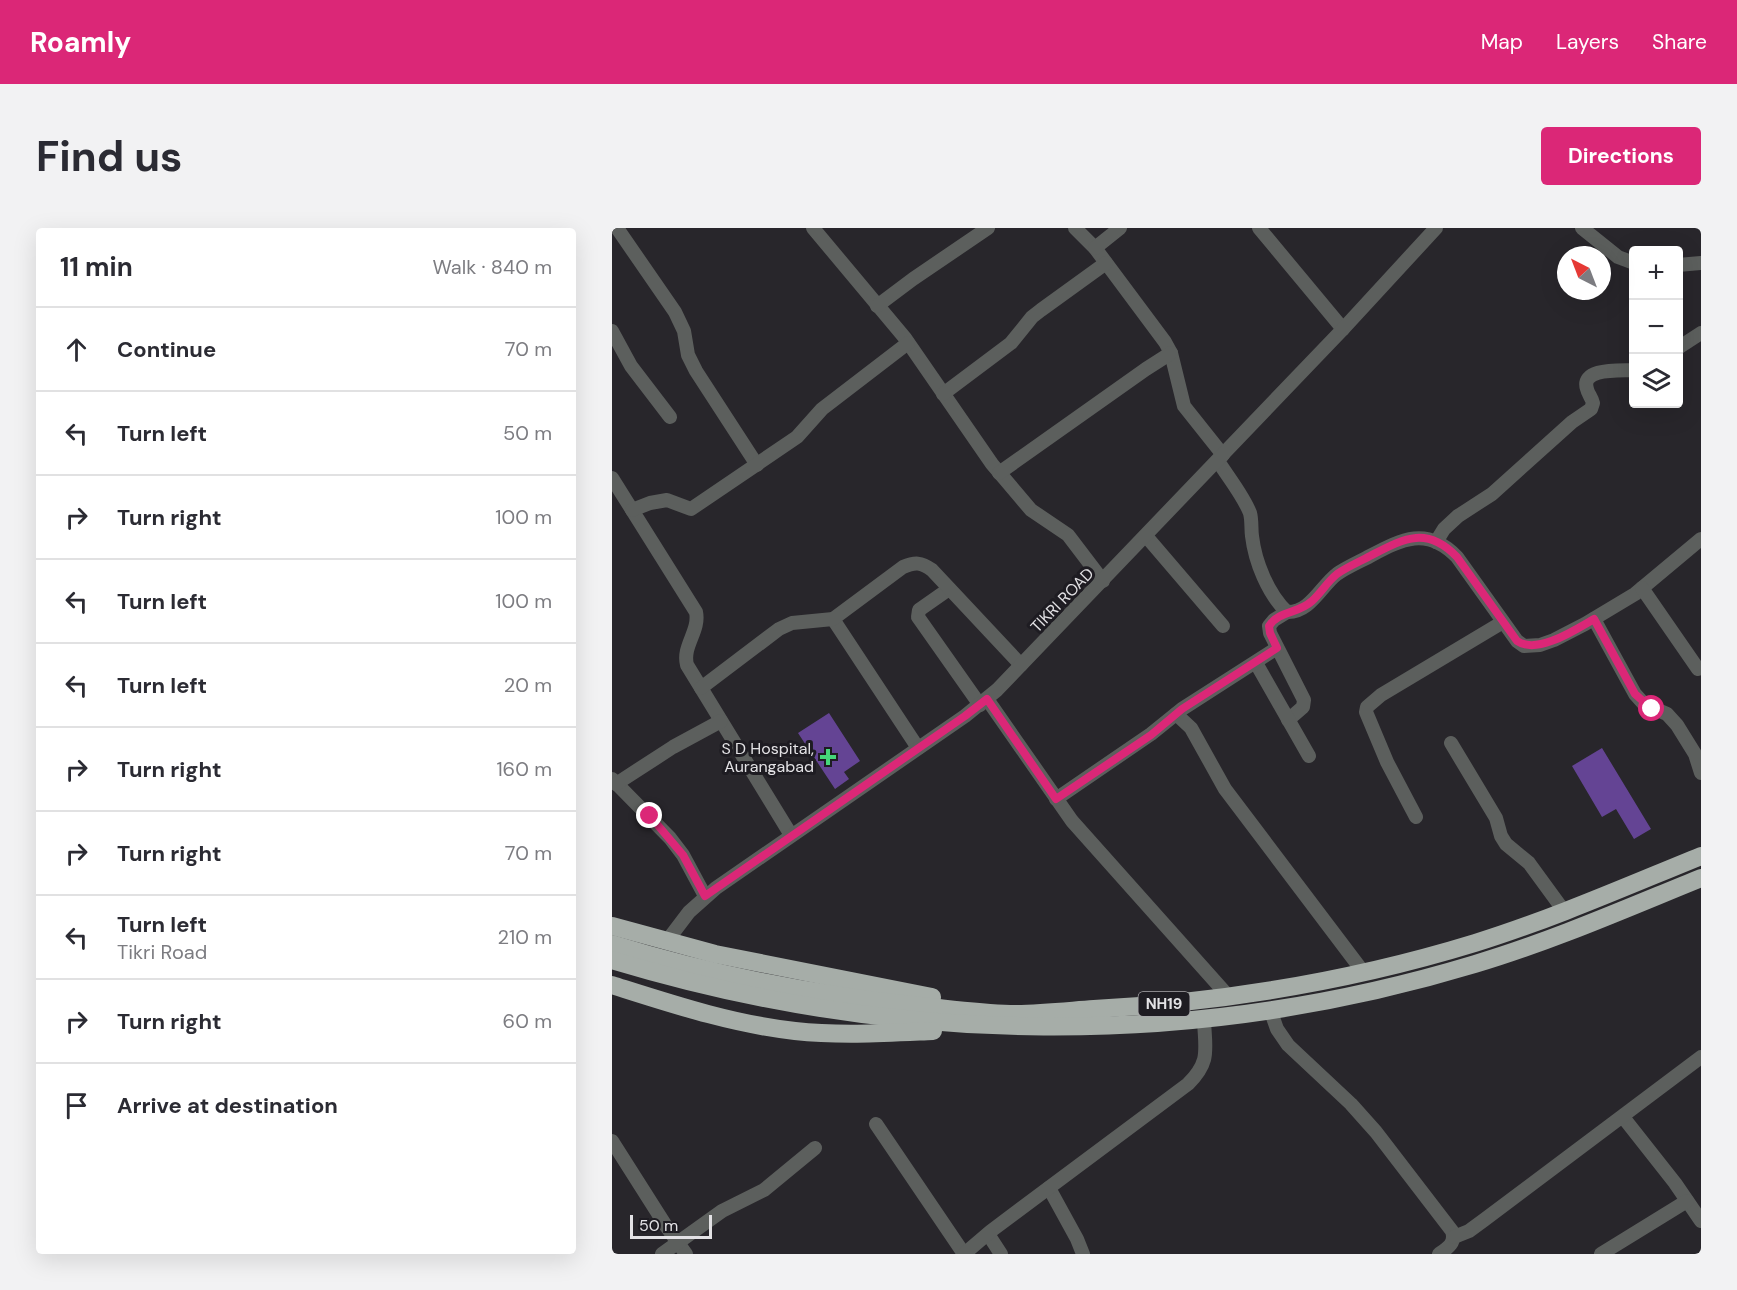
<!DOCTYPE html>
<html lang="en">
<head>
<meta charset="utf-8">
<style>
  body { margin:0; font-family:"DM Sans",sans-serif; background:#f2f2f3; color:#2b2b33 }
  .controls { position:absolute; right:18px; top:18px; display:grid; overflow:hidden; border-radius:6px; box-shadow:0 6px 24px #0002 }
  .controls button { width:54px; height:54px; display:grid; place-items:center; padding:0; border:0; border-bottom:2px solid #e1e1e2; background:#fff; color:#2b2b33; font:30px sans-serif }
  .compass { position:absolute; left:945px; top:18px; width:54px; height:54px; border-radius:50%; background:#fff; box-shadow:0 6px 24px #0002; rotate:318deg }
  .scale { position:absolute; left:18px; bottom:15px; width:82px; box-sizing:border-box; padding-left:6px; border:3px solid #e3e2e5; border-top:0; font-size:16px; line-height:21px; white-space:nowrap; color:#e3e2e5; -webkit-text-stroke:4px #1e1c22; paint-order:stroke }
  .stop { position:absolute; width:18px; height:18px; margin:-14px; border:4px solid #db2777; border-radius:50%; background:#fff }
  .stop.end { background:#db2777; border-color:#fff; box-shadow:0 2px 6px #0008 }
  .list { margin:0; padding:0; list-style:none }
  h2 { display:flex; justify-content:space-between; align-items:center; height:78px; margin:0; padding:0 24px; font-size:26px }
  h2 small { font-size:20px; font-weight:400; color:#7c7c81 }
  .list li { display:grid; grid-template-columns:39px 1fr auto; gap:18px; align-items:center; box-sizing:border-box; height:84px; padding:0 24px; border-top:2px solid #e1e1e2 }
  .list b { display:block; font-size:22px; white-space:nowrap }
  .list p { margin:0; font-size:20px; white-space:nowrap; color:#7c7c81 }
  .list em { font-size:20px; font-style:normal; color:#7c7c81 }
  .icon { flex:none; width:33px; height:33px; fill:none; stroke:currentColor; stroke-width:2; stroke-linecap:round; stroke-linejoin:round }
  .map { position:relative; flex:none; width:1089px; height:1026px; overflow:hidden; border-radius:6px }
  header { display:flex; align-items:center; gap:36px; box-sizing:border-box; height:84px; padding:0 30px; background:#db2777; color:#fff }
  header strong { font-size:28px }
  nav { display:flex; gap:33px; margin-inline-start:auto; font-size:21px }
  .intro { display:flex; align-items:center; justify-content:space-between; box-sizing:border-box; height:144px; padding:0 36px }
  h1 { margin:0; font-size:42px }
  .button { padding:15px 27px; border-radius:6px; background:#db2777; color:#fff; font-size:21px; font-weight:700 }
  main { display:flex; gap:36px; padding:0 36px }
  aside { flex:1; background:#fff; border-radius:6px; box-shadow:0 6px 24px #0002 }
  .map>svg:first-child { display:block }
  .building { fill:#644494 }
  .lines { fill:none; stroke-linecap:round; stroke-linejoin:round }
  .minor { stroke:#5c5f5d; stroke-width:14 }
  .highway { stroke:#a6ada8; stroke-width:18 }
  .route { stroke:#db2777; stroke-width:8 }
  .poi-dot { fill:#45d77a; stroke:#1e1c22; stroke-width:2 }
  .labels { text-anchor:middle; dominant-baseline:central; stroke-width:6; stroke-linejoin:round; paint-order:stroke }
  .shield { fill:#1e1c22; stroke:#a8a7aa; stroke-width:1.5 }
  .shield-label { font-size:15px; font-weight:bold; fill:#e3e2e5 }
  .street-label { font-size:16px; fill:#e3e2e5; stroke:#1e1c22 }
  .poi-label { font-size:16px; fill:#e3e2e5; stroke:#1e1c22; text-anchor:end }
</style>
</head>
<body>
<header>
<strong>Roamly</strong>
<nav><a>Map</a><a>Layers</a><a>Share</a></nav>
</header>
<div class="intro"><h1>Find us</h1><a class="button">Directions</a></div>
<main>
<aside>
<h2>11 min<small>Walk · 840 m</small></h2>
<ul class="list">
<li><svg class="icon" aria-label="ahead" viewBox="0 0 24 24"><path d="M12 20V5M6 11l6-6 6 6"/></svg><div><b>Continue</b></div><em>70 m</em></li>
<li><svg class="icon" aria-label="left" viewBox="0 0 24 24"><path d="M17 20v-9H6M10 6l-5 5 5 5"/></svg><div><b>Turn left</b></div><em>50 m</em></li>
<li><svg class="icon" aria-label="right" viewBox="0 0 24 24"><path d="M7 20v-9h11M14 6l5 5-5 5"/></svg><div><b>Turn right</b></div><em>100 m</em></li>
<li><svg class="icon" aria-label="left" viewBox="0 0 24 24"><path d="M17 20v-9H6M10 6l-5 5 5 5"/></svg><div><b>Turn left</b></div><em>100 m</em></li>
<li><svg class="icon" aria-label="left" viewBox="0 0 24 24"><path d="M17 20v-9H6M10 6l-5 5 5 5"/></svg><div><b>Turn left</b></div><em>20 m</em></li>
<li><svg class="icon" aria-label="right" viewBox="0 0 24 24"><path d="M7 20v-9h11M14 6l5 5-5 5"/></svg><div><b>Turn right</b></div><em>160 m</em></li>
<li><svg class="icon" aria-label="right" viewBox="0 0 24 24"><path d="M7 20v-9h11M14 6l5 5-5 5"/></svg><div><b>Turn right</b></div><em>70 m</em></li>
<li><svg class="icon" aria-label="left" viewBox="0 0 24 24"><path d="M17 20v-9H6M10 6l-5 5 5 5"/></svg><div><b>Turn left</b><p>Tikri Road</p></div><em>210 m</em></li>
<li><svg class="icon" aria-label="right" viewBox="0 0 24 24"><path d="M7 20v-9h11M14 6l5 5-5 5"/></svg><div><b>Turn right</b></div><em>60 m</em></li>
<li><svg class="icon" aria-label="arrive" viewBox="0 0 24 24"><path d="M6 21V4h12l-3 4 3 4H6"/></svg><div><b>Arrive at destination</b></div></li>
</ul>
</aside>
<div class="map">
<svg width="1089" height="1026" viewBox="0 0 1089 1026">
  <rect width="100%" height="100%" fill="#28262b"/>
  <g class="building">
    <polygon points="217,485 248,533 232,544 237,551 223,561 186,505"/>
    <polygon points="990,520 1039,601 1022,611 1004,581 990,589 960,538"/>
  </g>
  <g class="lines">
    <g class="minor">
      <polyline points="5,0 63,84 72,103 76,127 84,143 145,237"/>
      <polyline points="201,0 293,110 380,236 419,282 456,307 491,353"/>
      <polyline points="463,0 483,20 553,114 559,125 572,178 611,227"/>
      <polyline points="647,0 731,101"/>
      <polyline points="970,0 1006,29 1022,35"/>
      <polyline points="483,20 508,0"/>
      <polyline points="1066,37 1089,35"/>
      <polyline points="265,78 301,51 376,0"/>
      <polyline points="0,103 19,138 58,189"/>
      <polyline points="1066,120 1089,105"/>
      <polyline points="331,166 399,115 420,89 429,82 494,35"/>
      <path d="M606,233C616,249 631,267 638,285C640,292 639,301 640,308C643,334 656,366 675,384C698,385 709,358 725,346C735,339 747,334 758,328C790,311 815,298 845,329L905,413L912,418L928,417L942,412L973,396L1023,366L1089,311"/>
      <polyline points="387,245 534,141 559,125"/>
      <path d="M0,250L84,384C88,403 70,418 75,437L179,607"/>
      <polyline points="20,282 38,275 55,272 79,281 185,209 210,181 296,115"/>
      <polyline points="534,308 611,398"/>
      <path d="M824,314L832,301L846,288L880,266L960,194L979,181L981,175C980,170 976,166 975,161C968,139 1010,143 1022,142"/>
      <polyline points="1030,360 1086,441"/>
      <polyline points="337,361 307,382 306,389 368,477"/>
      <polyline points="675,384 662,392 657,398 658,405 692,472 691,479 676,492"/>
      <polyline points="221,391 306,520"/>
      <polyline points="982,391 1023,466 1032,476 1055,486 1065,497 1083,526 1089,545"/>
      <polyline points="644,435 697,528"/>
      <path d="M89,460L167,401L180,395L221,391L291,339C303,334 309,334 320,342L409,437"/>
      <polyline points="375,471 460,593 617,769"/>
      <polyline points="564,486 579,500 613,561 752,745"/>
      <polyline points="839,515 884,590 889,608 894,616 917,635 952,683"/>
      <polyline points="0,551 58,610 71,627 93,668"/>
      <polyline points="4,556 61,519 109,493"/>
      <polyline points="444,571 539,506 570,481 665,420"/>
      <polyline points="804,589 775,534 754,484 755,479 769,467 891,394"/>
      <polyline points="55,713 77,684 104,660 353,488 385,462 731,101 824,0"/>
      <path d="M659,784L665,801L676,817L739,876L764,904L840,1003C844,1015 836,1020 827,1026"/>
      <polyline points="1011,889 1063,955 1089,993"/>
      <polyline points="264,896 352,1026"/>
      <polyline points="0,913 54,998 74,1026"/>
      <polyline points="437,960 465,1011 471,1026"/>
      <polyline points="376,1006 389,1026"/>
      <polyline points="842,1009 857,1003 872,992 1089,829"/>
      <polyline points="50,1026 110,983 152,962 203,920"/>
      <path d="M352,1026L379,1003L576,856C599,833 593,822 592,791"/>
      <polyline points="989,1026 1075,973"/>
    </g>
    <g class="highway">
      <polyline points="0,698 103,726 320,769"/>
      <path d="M0,716C101,747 203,767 308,778C338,781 368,785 398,786C426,786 454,783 482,781C612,774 739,753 863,715C940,691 1015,658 1089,628"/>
      <path d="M0,732C284,818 579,822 863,736C940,713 1015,680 1089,650"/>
      <path d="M0,757C60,776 120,796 183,803C228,808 276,805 321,803"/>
    </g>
  </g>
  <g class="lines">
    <path class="route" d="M38,588L71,627L93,668L353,488L375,471L444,571L539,507L570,481L665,420L658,405L657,398C668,382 686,386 700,373C709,365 715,354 725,346C735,339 747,334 758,328C791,311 814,297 845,329L905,413C925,427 963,402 982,391L1023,466L1040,481"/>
  </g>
  <path class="poi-dot" d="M213 520h6v6h6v6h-6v6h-6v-6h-6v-6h6z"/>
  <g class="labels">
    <rect class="shield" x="526.5" y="764" width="51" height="24" rx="4.5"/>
    <g class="shield-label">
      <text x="552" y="776">NH19</text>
    </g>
    <g class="street-label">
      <text transform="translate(450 372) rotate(-46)">TIKRI ROAD</text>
    </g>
    <g class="poi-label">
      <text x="202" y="520">S D Hospital,<tspan x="202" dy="18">Aurangabad</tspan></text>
    </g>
  </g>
</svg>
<div class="controls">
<button>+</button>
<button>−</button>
<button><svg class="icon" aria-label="layers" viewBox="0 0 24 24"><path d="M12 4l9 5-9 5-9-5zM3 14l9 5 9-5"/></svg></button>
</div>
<svg class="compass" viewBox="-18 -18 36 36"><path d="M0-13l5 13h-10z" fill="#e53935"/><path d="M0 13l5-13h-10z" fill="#7c7c81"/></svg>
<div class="scale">50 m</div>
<div class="stop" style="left:1040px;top:481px"></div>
<div class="stop end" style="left:38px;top:588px"></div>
</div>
</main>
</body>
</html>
